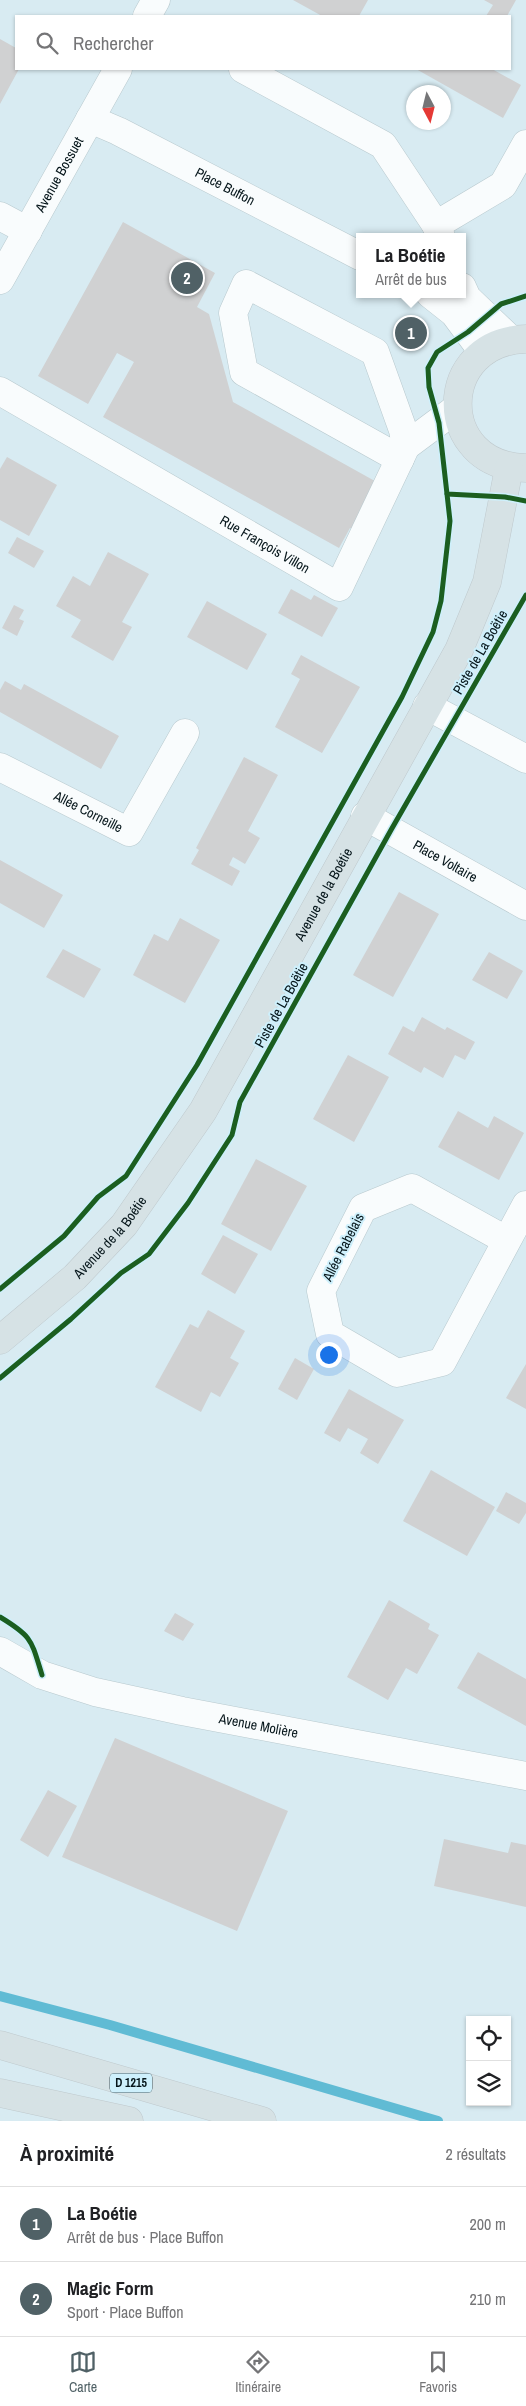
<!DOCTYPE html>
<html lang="fr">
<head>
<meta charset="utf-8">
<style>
  body { margin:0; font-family:"Archivo Narrow",sans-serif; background:#f2f2f2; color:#202124 }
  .controls { position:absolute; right:15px; bottom:15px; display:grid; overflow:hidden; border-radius:0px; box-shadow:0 1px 4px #0004 }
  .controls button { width:45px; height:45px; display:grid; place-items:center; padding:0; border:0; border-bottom:1px solid #e0e0e0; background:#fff; color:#202124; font:25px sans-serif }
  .compass { position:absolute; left:406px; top:85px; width:45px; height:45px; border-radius:50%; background:#fff; box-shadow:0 1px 4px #0004; rotate:173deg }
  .you { position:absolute; left:328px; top:1354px; width:18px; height:18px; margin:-12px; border:4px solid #fff; border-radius:50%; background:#1a73e8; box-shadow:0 0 0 8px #1a73e833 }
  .badge { display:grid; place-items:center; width:32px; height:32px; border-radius:50%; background:#506166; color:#fff; font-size:16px; font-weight:700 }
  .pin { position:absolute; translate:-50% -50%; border:2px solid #fff; box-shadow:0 1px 5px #0006 }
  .popup { position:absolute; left:356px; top:233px; width:110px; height:65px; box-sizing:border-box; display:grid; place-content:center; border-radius:0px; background:#fff; filter:drop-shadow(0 1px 4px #0005); font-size:16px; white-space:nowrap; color:#757577 }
  .popup b { font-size:19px; color:#202124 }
  .popup::after { content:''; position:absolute; left:50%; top:100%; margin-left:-10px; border:10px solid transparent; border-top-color:#fff }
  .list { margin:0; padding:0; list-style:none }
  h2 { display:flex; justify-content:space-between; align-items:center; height:65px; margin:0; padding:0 20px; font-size:21px }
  h2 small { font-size:16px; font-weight:400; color:#757577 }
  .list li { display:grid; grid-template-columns:32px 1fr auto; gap:15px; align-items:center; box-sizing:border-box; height:75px; padding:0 20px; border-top:1px solid #e0e0e0 }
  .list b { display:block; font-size:19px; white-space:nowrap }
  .list p { margin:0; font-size:16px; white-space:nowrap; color:#757577 }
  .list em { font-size:16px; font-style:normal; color:#757577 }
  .icon { flex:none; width:28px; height:28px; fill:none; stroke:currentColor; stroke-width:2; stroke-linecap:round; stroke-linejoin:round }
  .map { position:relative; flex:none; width:526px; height:2121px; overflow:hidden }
  .search { position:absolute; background:#fff; box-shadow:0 1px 4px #0004; left:15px; right:15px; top:15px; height:55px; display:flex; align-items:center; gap:12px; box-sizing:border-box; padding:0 18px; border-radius:0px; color:#757577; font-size:19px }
  .sheet { height:215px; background:#fff }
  nav { display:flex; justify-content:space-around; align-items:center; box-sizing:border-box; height:70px; border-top:1px solid #e0e0e0; background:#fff; font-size:14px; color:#757577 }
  nav a { display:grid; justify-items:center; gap:2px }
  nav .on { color:#506166 }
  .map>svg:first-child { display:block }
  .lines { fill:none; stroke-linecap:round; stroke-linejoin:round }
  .stream { stroke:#60bbd4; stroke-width:10 }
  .building { fill:#d0d1d2 }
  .minor-casing { stroke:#b8c9ce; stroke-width:29 }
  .major-casing { stroke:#bfc9cd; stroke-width:29 }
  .minor { stroke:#f9fcfd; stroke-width:28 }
  .major { stroke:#d6e2e5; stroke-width:28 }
  .cycleway-casing { stroke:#cef0fc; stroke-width:8 }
  .cycleway { stroke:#1b5e20; stroke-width:5 }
  .labels { text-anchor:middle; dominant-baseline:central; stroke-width:4; stroke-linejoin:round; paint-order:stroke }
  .shield { fill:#cef0fc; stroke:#42575e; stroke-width:1 }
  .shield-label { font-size:12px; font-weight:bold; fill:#06161b }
  .street-label { font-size:14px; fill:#06161b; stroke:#cef0fc }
</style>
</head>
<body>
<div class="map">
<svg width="526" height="2121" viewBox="0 0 526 2121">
  <rect width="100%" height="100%" fill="#d8ebf2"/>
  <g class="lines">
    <polyline class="stream" points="0,1996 110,2025 438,2121"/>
  </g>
  <g class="building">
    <polygon points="293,0 368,0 359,16 322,16"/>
    <polygon points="484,0 516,0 507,16 486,16 493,5"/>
    <polygon points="0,39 16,48 16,69 19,69 0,104"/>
    <polygon points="416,69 492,69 521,85 503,118"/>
    <polygon points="123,222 215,273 197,307 209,314 233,402 382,485 356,531 350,528 339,548 103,417 134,362 117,353 88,404 38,376"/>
    <polygon points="7,457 57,485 29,536 0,520 0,469"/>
    <polygon points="17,537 44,551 34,568 8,553"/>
    <polygon points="108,552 149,574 122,622 132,627 113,661 71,637 81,620 56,606 73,576 90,586"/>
    <polygon points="291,589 311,600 314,595 338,608 322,637 278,613"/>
    <polygon points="207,601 267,634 247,670 187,637"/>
    <polygon points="14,605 24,610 19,619 24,621 17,636 2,628"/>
    <polygon points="301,655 360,687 322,753 275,727 300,679 291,674"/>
    <polygon points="5,681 21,690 24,684 119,736 101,769 0,712 0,690"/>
    <polygon points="244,757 278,775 248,831 260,838 245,864 233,857 229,865 240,871 232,886 191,864 199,850 196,848"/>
    <polygon points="0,860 63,895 44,928 0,903"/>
    <polygon points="399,892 439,914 393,997 353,975"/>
    <polygon points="180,918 220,940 185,1003 133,975 154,934 168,941"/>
    <polygon points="63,949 101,969 84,998 46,977"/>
    <polygon points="489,952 523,971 507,999 472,980"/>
    <polygon points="422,1017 445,1030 447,1027 475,1042 465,1060 455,1055 443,1078 424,1067 421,1073 388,1054 403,1026 414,1032"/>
    <polygon points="348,1055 389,1077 354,1142 313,1119"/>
    <polygon points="458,1111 488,1128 494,1116 524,1133 499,1180 438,1147"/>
    <polygon points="256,1159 307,1186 271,1251 221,1224"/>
    <polygon points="223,1235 258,1254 235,1294 201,1274"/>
    <polygon points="208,1310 245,1331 230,1358 239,1363 220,1397 211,1392 201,1412 155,1387 190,1324 198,1328"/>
    <polygon points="295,1358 314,1369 297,1400 278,1389"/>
    <polygon points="526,1364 526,1409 506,1398"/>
    <polygon points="349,1389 404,1420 378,1464 360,1453 368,1439 348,1428 340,1442 324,1433"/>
    <polygon points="431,1470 495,1507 467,1556 403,1521"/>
    <polygon points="506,1492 526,1503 526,1513 519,1524 496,1511"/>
    <polygon points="389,1600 430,1624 428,1629 439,1635 417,1674 406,1668 388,1700 347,1677"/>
    <polygon points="175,1613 194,1624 183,1641 164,1631"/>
    <polygon points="478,1652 526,1679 526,1726 457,1688"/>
    <polygon points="115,1738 288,1811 237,1931 62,1857"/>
    <polygon points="48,1790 77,1806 48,1857 20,1840"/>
    <polygon points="444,1839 508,1853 511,1842 526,1845 526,1907 434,1886"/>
  </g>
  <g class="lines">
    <defs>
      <g id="minor">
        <polyline points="147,16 156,0"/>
        <polyline points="243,69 383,145 436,225 441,237"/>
        <path id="s1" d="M90,119L118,131L360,256"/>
        <polyline points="0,216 28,231"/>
        <polyline points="436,225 503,185 526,144"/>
        <path id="s2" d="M0,280L118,69"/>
        <polyline points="462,287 467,298 511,340"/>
        <polyline points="430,294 454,313 483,352"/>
        <path id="s3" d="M0,391L339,587L406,446L457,408"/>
        <polyline points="400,459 244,372 233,313 246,284 375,352 403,430 406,446"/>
        <polyline points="427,706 526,759"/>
        <path id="s4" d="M0,767L129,832L185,733"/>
        <path id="s5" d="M365,816L526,906"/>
        <polyline points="506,1240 412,1188 363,1208 321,1291 330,1334 397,1373 442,1362 526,1205"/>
        <path id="s6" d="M0,1651L42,1675L95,1692L182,1711L526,1776"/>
      </g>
      <g id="major">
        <path d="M526,339C436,341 434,466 526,468"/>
        <path id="s7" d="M0,1340L75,1277L124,1225L203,1111L459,650L487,582L509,468"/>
        <polyline points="0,2045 262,2121"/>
        <polyline points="0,2093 129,2121"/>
      </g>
    </defs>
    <use href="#minor" class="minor-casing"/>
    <use href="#major" class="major-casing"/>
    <use href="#minor" class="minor"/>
    <use href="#major" class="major"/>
    <defs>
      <g id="cycleway">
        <polyline points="526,296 501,304 468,332 437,352 428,368 429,387 439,423 447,494 505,497 526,501"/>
        <polyline points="0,1289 64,1236 98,1197 126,1176 197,1065 402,697 433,632 441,601 450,521 447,494"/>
        <polyline points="0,1378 71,1319 121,1273 149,1254 188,1203 232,1135 240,1102 391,830 526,595"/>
        <path d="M0,1617C33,1637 31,1640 42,1675"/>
      </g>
    </defs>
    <use href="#cycleway" class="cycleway-casing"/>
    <use href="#cycleway" class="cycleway"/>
  </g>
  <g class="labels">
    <rect class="shield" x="110" y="2073.5" width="42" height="19" rx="4"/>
    <g class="shield-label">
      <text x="131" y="2083">D 1215</text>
    </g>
    <g class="street-label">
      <text stroke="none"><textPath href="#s2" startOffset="121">Avenue Bossuet</textPath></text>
      <text stroke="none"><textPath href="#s1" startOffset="151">Place Buffon</textPath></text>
      <text stroke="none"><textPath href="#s3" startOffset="306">Rue François Villon</textPath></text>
      <text transform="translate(480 652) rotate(-60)">Piste de La Boëtie</text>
      <text stroke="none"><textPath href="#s4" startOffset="99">Allée Corneille</textPath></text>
      <text stroke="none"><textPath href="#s5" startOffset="92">Place Voltaire</textPath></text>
      <text stroke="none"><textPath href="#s7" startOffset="556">Avenue de la Boétie</textPath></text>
      <text transform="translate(281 1005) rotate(-61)">Piste de La Boëtie</text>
      <text stroke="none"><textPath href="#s7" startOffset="151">Avenue de la Boétie</textPath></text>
      <text transform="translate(343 1247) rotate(-63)">Allée Rabelais</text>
      <text stroke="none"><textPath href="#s6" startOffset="271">Avenue Molière</textPath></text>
    </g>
  </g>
</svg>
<div class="controls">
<button><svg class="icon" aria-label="locate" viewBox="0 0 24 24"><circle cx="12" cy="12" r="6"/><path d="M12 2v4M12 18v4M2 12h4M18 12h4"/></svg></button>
<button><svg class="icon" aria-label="layers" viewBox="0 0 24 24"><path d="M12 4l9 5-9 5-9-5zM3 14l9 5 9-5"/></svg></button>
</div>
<svg class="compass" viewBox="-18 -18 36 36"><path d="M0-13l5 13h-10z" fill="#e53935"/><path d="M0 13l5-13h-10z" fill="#757577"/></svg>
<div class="you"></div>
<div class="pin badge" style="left:411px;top:333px">1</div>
<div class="popup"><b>La Boétie</b>Arrêt de bus</div>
<div class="pin badge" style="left:187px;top:278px">2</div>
<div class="search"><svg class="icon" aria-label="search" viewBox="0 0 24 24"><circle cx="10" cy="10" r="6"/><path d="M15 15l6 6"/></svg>Rechercher</div>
</div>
<section class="sheet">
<h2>À proximité<small>2 résultats</small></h2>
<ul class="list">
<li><span class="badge">1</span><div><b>La Boétie</b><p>Arrêt de bus · Place Buffon</p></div><em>200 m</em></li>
<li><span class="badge">2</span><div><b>Magic Form</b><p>Sport · Place Buffon</p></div><em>210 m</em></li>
</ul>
</section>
<nav>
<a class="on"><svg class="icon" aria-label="map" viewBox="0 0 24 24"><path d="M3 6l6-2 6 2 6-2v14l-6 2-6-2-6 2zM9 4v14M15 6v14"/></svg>Carte</a>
<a><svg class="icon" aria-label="directions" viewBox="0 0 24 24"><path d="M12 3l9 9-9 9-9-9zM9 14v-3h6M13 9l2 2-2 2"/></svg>Itinéraire</a>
<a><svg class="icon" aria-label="saved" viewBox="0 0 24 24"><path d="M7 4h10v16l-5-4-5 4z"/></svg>Favoris</a>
</nav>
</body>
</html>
